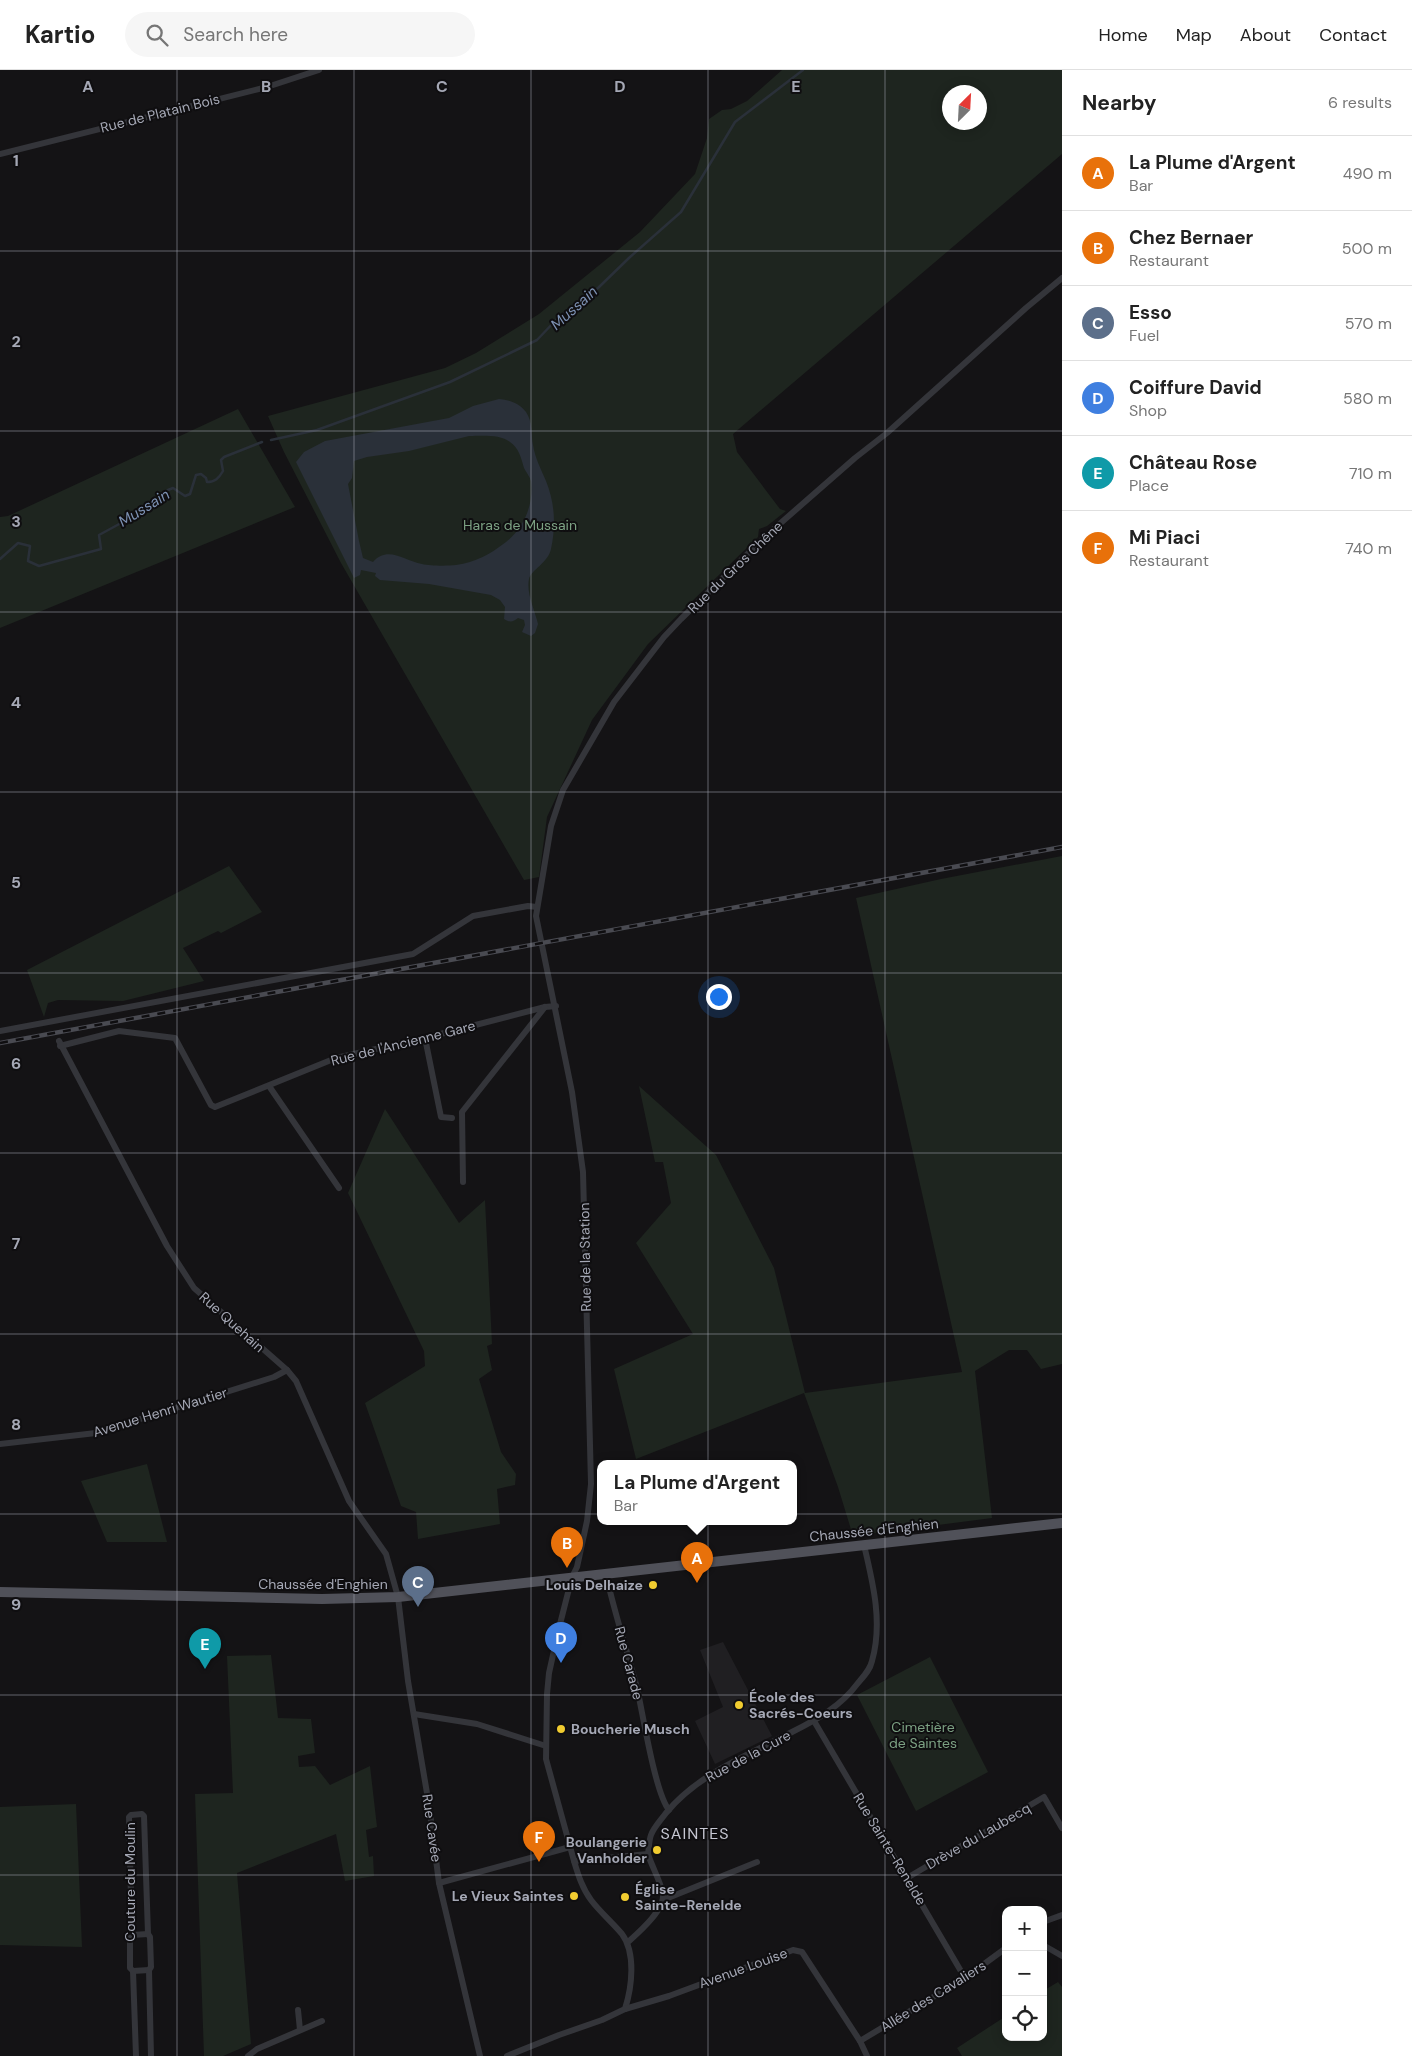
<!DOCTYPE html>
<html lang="en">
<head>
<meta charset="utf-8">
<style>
  body { margin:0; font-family:"DM Sans",sans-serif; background:#f6f6f6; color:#222 }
  .controls { position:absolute; right:15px; bottom:15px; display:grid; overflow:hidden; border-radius:10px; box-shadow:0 2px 12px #0003 }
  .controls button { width:45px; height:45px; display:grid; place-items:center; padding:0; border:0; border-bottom:1px solid #e0e0e0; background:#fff; color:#222; font:25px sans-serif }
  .compass { position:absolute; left:942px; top:15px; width:45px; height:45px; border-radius:50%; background:#fff; box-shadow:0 2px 12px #0003; rotate:24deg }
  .you { position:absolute; left:718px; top:926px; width:18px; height:18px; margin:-12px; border:4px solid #fff; border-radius:50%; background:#1a73e8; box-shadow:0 0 0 8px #1a73e833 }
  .badge { display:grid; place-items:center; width:32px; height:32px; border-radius:50%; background:#d93025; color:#fff; font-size:16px; font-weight:700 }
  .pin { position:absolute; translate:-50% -41px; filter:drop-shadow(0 1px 2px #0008) }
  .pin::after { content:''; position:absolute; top:26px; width:18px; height:15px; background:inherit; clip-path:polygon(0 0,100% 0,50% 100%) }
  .popup { position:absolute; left:597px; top:1390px; width:200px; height:65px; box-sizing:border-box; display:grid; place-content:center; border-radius:10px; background:#fff; filter:drop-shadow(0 1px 4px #0005); font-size:16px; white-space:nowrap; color:#767676 }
  .popup b { font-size:19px; color:#222 }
  .popup::after { content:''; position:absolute; left:50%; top:100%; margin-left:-10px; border:10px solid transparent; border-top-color:#fff }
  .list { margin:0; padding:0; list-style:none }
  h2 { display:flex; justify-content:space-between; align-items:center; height:65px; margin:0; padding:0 20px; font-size:21px }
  h2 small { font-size:16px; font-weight:400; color:#767676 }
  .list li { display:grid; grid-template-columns:32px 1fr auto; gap:15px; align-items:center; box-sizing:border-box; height:75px; padding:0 20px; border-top:1px solid #e0e0e0 }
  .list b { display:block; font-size:19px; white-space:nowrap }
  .list p { margin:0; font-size:16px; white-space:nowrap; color:#767676 }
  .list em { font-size:16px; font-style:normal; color:#767676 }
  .icon { flex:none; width:28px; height:28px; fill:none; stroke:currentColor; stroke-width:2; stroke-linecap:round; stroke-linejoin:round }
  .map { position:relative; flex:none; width:1062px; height:1986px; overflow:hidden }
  header { display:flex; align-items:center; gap:30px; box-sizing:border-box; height:70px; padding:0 25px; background:#fff; border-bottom:1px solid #e0e0e0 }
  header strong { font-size:24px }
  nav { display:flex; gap:28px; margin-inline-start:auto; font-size:18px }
  .search { width:350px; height:45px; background:#f6f6f6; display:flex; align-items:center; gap:12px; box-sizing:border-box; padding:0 18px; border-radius:28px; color:#767676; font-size:19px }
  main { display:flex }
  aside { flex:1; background:#fff }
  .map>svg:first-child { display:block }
  .built { fill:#201f22 }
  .green { fill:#1e251f; fill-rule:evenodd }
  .water { fill:#2a3039; fill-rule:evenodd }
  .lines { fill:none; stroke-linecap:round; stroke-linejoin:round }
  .stream { stroke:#2a3039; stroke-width:2.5 }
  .minor { stroke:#34353a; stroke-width:6 }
  .primary { stroke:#505159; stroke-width:10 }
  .rail-casing { stroke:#494a51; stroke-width:4.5 }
  .rail { stroke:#0f0e10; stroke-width:2.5; stroke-dasharray:8; stroke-linecap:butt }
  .grid { fill:none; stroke:#a5a8b5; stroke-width:1; stroke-opacity:0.55 }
  .poi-dot { fill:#f1cc30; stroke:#0f0e10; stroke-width:2 }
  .labels { text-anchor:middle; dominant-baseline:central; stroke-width:4; stroke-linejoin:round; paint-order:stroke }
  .street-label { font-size:14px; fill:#a5a8b5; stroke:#0f0e10 }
  .park-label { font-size:14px; fill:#7ca183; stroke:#0f0e10 }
  .poi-label { font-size:14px; font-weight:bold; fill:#a5a8b5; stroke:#0f0e10; text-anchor:end }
  .water-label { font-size:15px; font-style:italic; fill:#7c90b1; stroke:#0f0e10 }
  .quarter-label { font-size:16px; letter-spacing:1px; fill:#c6c7d2; stroke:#0f0e10 }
  .grid-label { font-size:16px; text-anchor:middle; font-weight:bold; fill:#a5a8b5; stroke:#0f0e10; stroke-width:4; stroke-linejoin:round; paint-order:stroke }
</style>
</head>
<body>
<header>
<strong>Kartio</strong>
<div class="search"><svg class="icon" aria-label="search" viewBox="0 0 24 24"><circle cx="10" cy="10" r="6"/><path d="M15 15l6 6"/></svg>Search here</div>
<nav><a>Home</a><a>Map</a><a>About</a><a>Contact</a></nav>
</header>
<main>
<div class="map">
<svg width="1062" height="1986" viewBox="0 0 1062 1986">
  <rect width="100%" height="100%" fill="#141315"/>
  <polygon class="built" points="723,1572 772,1666 715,1694 695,1651 723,1637 700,1580"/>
  <g class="green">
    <path d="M782,0H1062V84L733,364L737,382L780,439L786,441L767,456L759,459L758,467L648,574L592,650L547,747L539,807L524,810L341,493L284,382L268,346L445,298L476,283L539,244L640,162L695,104L707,68L709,49L722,40L731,39L747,31ZM949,22H979V52H949Z"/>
    <polygon points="238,339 295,437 0,558 0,447 8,446"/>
    <polygon points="1062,786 1062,1294 1041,1299 1027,1280 1009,1280 975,1301 992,1448 853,1466 838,1417 804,1323 636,1389 614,1299 693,1264 636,1173 671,1133 663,1092 655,1092 639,1016 716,1085 774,1198 805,1323 962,1302 856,828 941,809"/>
    <polygon points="229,796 262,842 221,863 218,861 183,878 204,911 123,931 58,930 48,933 44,947 27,900"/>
    <polygon points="385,1039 459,1153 485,1130 492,1274 487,1276 492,1300 479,1309 501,1382 516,1404 515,1415 497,1419 500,1454 418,1469 416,1442 401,1436 365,1333 425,1296 424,1281 348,1123"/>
    <polygon points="147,1394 167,1472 107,1472 81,1411"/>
    <polygon points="271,1585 278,1648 311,1649 315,1683 298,1686 299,1697 315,1696 330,1715 370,1696 377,1757 366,1760 369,1787 373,1786 374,1806 345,1811 336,1764 237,1803 251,1974 223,1986 204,1986 195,1724 233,1723 227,1586"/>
    <polygon points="930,1587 988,1702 916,1741 857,1625"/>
    <polygon points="76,1734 82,1877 0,1875 0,1737"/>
    <polygon points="1058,1912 1062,1917 1062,1986 962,1986 957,1978 1006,1946 1006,1967 1043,1967 1043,1921"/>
  </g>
  <path class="water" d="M499,329C510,330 519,333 526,342C533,352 531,365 533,375C535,388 541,399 546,411C555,433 556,456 551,479C548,493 531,500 529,509C526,523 535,541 538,554L535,563L531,566L522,562L525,555L524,550L518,548C513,552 510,553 504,549L505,537L500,530L491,525L429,514L380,510L375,506L376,503L361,500L360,505L354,508L296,392L304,382L325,371L449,348L473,336ZM469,366C481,366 500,364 510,372C519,378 521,388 524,398C526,402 530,407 531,411C534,434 524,458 506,472C489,485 476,492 456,495C448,496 430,496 422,494C404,491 388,475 373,492L363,488L359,471L348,414L352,408L354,391L367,387L409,381Z"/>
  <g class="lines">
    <g class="stream">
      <polyline points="271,370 317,360 450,312 537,270 556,250 598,218 630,187 681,142 735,52 803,0"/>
      <path d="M0,489L18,473L30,476L28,491L39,496L101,479L99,465L147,439L168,420L173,418L185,426L190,424L196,405L201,404L206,408L207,412C215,412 219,408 223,401L221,390L224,387L262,372"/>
    </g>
    <g class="minor">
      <polyline points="0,84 267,17 319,0"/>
      <polyline points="0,961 413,884 473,846 528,836 537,837"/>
      <polyline points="425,968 441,1047 452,1048"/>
      <polyline points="59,971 167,1176 194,1218 287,1300 296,1311 349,1431 386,1484 398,1527 408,1611 429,1735 439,1813 480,1986"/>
      <polyline points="60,976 119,961 175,968 211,1035 215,1037 336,988 425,968 545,937 556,936"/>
      <polyline points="269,1016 339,1118"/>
      <polyline points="463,1112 462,1042 545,937"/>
      <polyline points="0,1374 96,1363 274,1307 287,1300"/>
      <path d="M606,1504C614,1542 627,1580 637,1618C643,1644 655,1723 669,1740"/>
      <polyline points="414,1644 477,1654 546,1676"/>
      <polyline points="814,1651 965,1908"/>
      <path d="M648,1784C649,1778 649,1770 651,1765C654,1757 661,1750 666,1743C698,1704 748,1685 792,1662C818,1649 841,1636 858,1613C864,1606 870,1600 872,1591C883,1553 873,1513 864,1475"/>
      <polyline points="574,1791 546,1689 547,1624 549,1603 559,1558 572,1507 577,1497 587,1451 591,1414 583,1102 572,1022 536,846 551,756 563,720 614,632 664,567 681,549 767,465 855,388 887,363 1026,238 1062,208"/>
      <polyline points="907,1808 1044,1727 1062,1758"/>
      <polyline points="439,1813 570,1777"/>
      <polyline points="663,1830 757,1792"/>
      <polyline points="1043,1852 1062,1845"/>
      <polyline points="132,1865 148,1864"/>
      <polyline points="1043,1875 1062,1886"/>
      <polyline points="133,1901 149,1900"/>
      <path d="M625,1939C632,1917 636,1883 622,1864C612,1852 600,1842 591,1830C582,1818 578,1804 574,1791L648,1784C652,1797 660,1810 663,1824C665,1840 638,1863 627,1873"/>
      <polyline points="298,1940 300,1960"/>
      <polyline points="860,1971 965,1908 1006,1878"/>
      <polyline points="136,1986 133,1901 130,1898 130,1866 132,1865 129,1747 131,1745 142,1744 144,1746 148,1864 150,1867 151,1897 149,1900 151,1986"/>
      <polyline points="248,1986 257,1979 322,1951"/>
      <polyline points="507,1986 559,1965 602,1950 625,1939 669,1926 793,1880 802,1882 860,1971 867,1986"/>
    </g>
    <polyline class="primary" points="0,1522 322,1529 398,1527 1062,1453"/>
    <defs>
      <polyline id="rail" points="0,973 1062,777"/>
    </defs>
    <use href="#rail" class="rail-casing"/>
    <use href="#rail" class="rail"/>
  </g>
  <path class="grid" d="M177,0V1986M354,0V1986M531,0V1986M708,0V1986M885,0V1986M0,181H1062M0,361H1062M0,542H1062M0,722H1062M0,903H1062M0,1083H1062M0,1264H1062M0,1444H1062M0,1625H1062M0,1805H1062"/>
  <g class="poi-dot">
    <circle cx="653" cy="1515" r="5"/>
    <circle cx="739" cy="1635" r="5"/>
    <circle cx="561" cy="1659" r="5"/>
    <circle cx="657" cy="1780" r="5"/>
    <circle cx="574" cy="1826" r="5"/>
    <circle cx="625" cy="1827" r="5"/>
  </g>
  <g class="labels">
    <g class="street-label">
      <text transform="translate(160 43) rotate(-14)">Rue de Platain Bois</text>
      <text transform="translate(735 497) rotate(-44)">Rue du Gros Chêne</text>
      <text transform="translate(403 973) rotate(-14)">Rue de l'Ancienne Gare</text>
      <text transform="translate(585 1187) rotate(-91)">Rue de la Station</text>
      <text transform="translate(232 1252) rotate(42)">Rue Quehain</text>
      <text transform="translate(160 1342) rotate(-17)">Avenue Henri Wautier</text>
      <text transform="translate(874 1460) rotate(-6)">Chaussée d'Enghien</text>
      <text x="323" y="1514">Chaussée d'Enghien</text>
      <text transform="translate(629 1593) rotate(75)">Rue Carade</text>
      <text transform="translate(748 1686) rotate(-28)">Rue de la Cure</text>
      <text transform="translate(432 1758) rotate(82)">Rue Cavée</text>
      <text transform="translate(978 1766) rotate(-30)">Drève du Laubecq</text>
      <text transform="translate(890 1779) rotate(59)">Rue Sainte-Renelde</text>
      <text transform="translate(130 1812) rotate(-90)">Couture du Moulin</text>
      <text transform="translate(743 1898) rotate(-20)">Avenue Louise</text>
      <text transform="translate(933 1926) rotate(-32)">Allée des Cavaliers</text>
    </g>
    <g class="park-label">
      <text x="520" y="455">Haras de Mussain</text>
      <text x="923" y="1657">Cimetière<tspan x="923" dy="16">de Saintes</tspan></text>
    </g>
    <g class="poi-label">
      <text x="643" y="1515">Louis Delhaize</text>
      <text x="749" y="1627" text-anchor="start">École des<tspan x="749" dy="16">Sacrés-Coeurs</tspan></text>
      <text x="571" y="1659" text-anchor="start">Boucherie Musch</text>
      <text x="647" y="1772">Boulangerie<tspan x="647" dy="16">Vanholder</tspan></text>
      <text x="635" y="1819" text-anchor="start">Église<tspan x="635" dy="16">Sainte-Renelde</tspan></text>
      <text x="564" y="1826">Le Vieux Saintes</text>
    </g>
    <g class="water-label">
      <text transform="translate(574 238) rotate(-42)">Mussain</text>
      <text transform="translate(144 438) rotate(-32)">Mussain</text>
    </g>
    <g class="quarter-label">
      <text x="695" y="1763">SAINTES</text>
    </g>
  </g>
  <g class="grid-label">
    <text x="88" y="22">A</text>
    <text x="266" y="22">B</text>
    <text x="442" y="22">C</text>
    <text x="620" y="22">D</text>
    <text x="796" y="22">E</text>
    <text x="16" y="96">1</text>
    <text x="16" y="277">2</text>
    <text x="16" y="457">3</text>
    <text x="16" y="638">4</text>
    <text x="16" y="818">5</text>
    <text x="16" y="999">6</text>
    <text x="16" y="1179">7</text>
    <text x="16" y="1360">8</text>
    <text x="16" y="1540">9</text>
  </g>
</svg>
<div class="controls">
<button>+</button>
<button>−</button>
<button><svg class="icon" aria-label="locate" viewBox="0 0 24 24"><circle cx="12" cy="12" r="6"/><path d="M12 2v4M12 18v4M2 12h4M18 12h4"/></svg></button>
</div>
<svg class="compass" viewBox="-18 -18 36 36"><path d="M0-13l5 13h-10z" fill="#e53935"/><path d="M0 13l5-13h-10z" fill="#767676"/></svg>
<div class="you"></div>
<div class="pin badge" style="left:697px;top:1513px;background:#e8710a">A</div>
<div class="popup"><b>La Plume d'Argent</b>Bar</div>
<div class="pin badge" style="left:567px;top:1498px;background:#e8710a">B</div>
<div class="pin badge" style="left:418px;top:1537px;background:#5c6f8a">C</div>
<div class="pin badge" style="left:561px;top:1593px;background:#3f7fe0">D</div>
<div class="pin badge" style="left:205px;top:1599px;background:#0f9aa8">E</div>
<div class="pin badge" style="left:539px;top:1792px;background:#e8710a">F</div>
</div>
<aside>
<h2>Nearby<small>6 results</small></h2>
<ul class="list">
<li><span class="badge" style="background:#e8710a">A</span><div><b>La Plume d'Argent</b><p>Bar</p></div><em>490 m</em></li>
<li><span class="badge" style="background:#e8710a">B</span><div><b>Chez Bernaer</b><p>Restaurant</p></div><em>500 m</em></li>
<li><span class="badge" style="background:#5c6f8a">C</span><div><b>Esso</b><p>Fuel</p></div><em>570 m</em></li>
<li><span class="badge" style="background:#3f7fe0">D</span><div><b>Coiffure David</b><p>Shop</p></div><em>580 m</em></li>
<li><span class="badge" style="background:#0f9aa8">E</span><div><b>Château Rose</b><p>Place</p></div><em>710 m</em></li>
<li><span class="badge" style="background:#e8710a">F</span><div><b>Mi Piaci</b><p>Restaurant</p></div><em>740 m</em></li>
</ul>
</aside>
</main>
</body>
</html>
